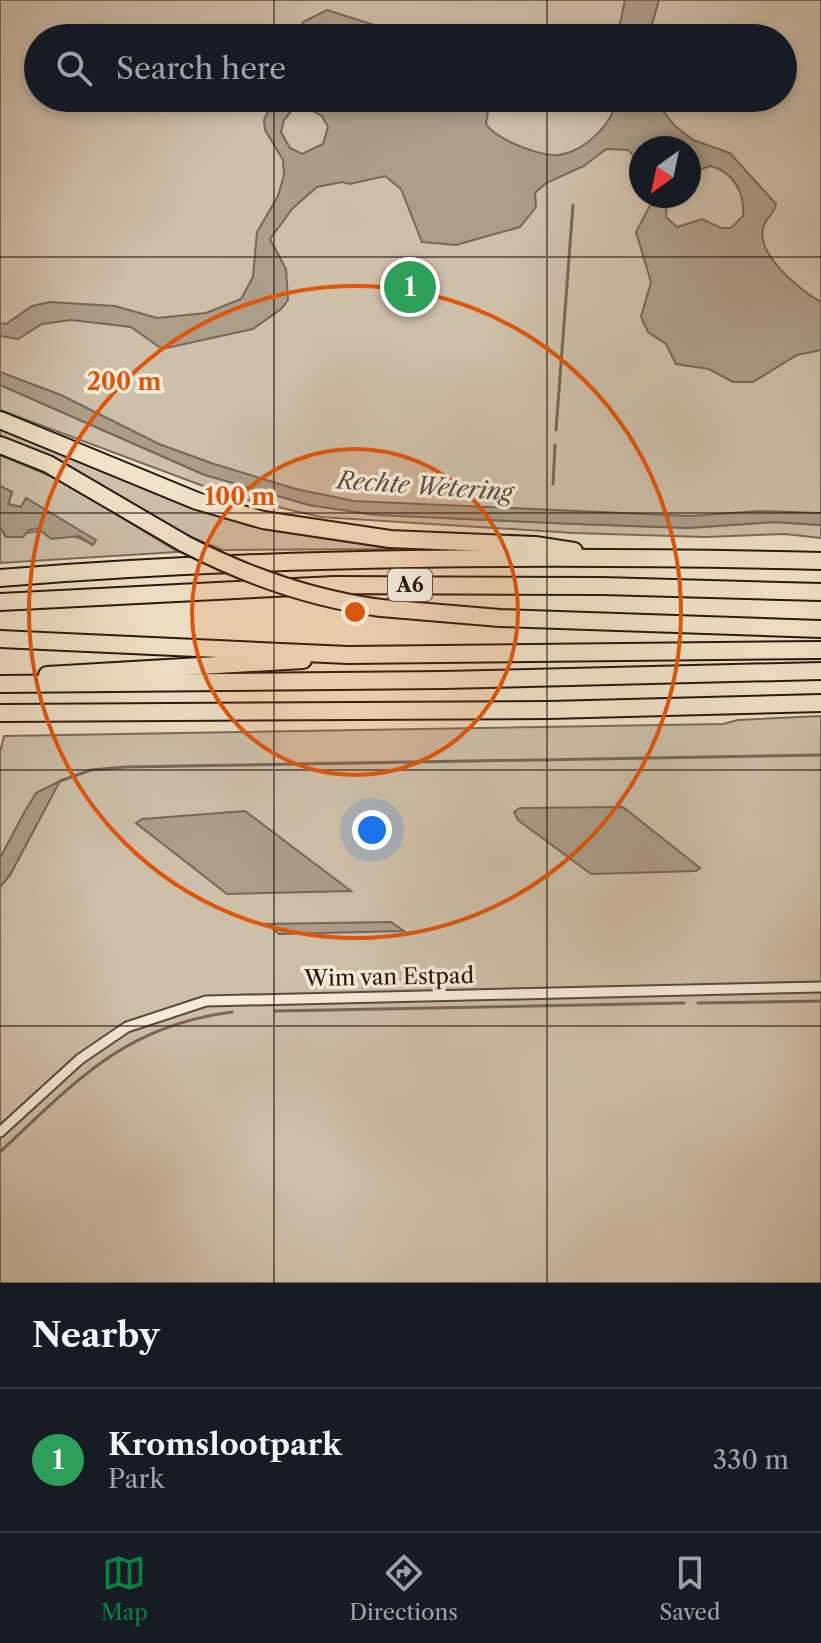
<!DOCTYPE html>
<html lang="en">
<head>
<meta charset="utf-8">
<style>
  body { margin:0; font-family:"Libre Caslon Text",serif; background:#242831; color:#f1f3f6 }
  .compass { position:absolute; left:629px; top:136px; width:72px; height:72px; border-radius:50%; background:#171b24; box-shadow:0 4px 12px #0003; rotate:213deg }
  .you { position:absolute; left:372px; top:830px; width:28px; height:28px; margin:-20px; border:6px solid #fff; border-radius:50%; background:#1a73e8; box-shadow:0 0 0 12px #1a73e833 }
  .badge { display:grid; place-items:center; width:52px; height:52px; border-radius:50%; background:#0b8043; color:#fff; font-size:26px; font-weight:700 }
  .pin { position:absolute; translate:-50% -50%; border:4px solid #fff; box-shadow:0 2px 8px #0006 }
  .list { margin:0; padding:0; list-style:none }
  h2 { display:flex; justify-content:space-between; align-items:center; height:104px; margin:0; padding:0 32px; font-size:34px }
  h2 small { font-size:26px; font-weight:400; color:#9ea1a6 }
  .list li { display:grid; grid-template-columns:52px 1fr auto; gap:24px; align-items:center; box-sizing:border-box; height:144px; padding:0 32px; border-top:2px solid #363941 }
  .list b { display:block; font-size:30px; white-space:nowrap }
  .list p { margin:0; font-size:26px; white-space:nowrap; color:#9ea1a6 }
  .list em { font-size:26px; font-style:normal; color:#9ea1a6 }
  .icon { flex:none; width:44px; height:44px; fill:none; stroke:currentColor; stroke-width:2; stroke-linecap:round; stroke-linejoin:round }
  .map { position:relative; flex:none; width:821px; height:1283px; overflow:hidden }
  .search { position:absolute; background:#171b24; box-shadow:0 4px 12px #0003; left:24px; right:24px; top:24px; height:88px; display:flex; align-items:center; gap:20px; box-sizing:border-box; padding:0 28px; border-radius:44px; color:#9ea1a6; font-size:30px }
  .sheet { height:248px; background:#171b24 }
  nav { display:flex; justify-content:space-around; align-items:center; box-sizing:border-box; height:112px; border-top:2px solid #363941; background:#171b24; font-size:22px; color:#9ea1a6 }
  nav a { display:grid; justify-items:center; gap:4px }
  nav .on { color:#0b8043 }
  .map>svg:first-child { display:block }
  .green { fill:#cebfa9; stroke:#7a6a5c; stroke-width:2; fill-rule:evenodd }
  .water { fill:#ac9d89; stroke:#766759; stroke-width:2; fill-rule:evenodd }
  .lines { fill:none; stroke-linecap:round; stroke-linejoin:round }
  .stream { stroke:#766759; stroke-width:3 }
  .street-casing { stroke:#59493e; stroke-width:13 }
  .highway-casing { stroke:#261610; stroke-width:20 }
  .street { stroke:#f6ecdb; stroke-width:9 }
  .highway { stroke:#f1e2c8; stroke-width:16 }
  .highway-bridge-casing { stroke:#261610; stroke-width:20; stroke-linecap:butt }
  .highway-bridge { stroke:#f1e2c8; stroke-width:16 }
  .grid { fill:none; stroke:#261610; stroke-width:2; stroke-opacity:0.55 }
  .ring { fill:none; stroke:#de560c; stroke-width:4 }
  .labels { text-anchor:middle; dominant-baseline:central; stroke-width:7; stroke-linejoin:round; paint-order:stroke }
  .shield { fill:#f6ecdb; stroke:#64564d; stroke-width:2 }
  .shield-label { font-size:20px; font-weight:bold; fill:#261610 }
  .street-label { font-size:22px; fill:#261610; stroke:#f6ecdb }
  .water-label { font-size:24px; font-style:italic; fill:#5c4c40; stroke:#f6ecdb }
  .centre { fill:#de560c; stroke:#f6ecdb; stroke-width:4 }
  .ring-label { font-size:24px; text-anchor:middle; font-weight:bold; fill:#de560c; stroke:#f6ecdb; stroke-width:7; stroke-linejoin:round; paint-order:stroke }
</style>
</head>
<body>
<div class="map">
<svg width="821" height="1283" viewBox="0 0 821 1283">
  <rect width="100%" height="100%" fill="#f1e2c8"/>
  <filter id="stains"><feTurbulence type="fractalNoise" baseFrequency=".0025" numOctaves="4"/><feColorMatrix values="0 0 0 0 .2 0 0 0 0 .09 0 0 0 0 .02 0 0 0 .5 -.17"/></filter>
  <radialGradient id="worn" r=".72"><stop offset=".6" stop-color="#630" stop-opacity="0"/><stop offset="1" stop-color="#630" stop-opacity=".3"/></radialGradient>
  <g class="green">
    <path d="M0,0H821V516L610,521L332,505L227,478L0,379ZM38,38H783V98H38ZM641,148H689V196H641Z"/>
    <polygon points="0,385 200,473 309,505 446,518 576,524 688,528 774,522 821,525 821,538 785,534 705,537 574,533 321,517 230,496 0,410"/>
    <polygon points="0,429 186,506 270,530 394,549 223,550 180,533 0,439"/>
    <path d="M0,455L62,481L178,552L0,563V527L6,537C37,529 65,528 93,545L26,499L21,507L8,504L12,492L0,486Z"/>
    <polygon points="821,716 821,1283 0,1283 0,887 10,875 59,782 36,793 0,858 0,752 4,736 723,724 738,720"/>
  </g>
  <g class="water">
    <polygon points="625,0 659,0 648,38 617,38"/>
    <polygon points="327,10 393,31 433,33 446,38 295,38 303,22"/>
    <path d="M274,98H320L358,106L370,98H490L486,124C496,139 533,153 552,155C577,158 617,124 615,98H653L675,126L693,140L730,153L776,204C775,213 767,217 764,225C753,253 801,291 821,302V350L797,355L753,382H733L709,369L676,364L666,344L648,332L641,317L651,282L636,232L655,196H667L666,217L677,227L702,219L721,228H731L743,216C745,193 733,171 710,166L689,173V148H641V164L628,150L606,149L584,166L546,183L535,193L536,207L520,227L456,245L422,242L401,189L385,176L350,184L342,182L317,187L293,208L270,239L286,269L288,300L281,309L253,329L162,349L131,327L71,320L42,324L18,339L0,336V323L6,324L32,306L50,302L115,306L157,318L206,313L241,299L253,277L257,232L278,196L284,175L283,160L265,130L264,120ZM298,103L322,116L328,127L323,144L302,154L290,148L281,132L284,120Z"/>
    <polygon points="0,372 61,395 159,444 214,464 296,489 354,501 690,516 759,511 821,513 821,525 774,522 688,528 576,524 375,515 309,505 205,475 0,385"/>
    <polygon points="0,486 12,492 8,504 21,507 26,498 96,540 93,545 79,536 51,539 39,529 29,530 23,537 6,537 0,527"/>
    <polygon points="60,781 10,875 0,887 0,858 24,813 36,793"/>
    <polygon points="623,807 700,868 696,871 591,874 518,820 514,812 520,808"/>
    <polygon points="245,811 351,891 227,894 136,823 142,819"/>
    <polygon points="391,922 404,931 279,934 267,924"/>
  </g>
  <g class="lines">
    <g class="stream">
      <polyline points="556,430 573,205"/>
      <polyline points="553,484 555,445"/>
      <polyline points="60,781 91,770 126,767 821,755"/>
      <polyline points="698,1003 821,1001"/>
      <polyline points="275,1011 684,1003"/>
      <path d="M0,1152C76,1081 124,1026 232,1012"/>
    </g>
    <defs>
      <polyline id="street" points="0,1132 80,1059 127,1027 206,1001 821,987"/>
      <g id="highway">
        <polyline points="0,420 197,501 263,520 390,539 535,545 574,551"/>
        <polyline points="0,445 48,464 185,544"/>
        <path d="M0,578C271,556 549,555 821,561"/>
        <polyline points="0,602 334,585 602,586 821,592"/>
        <polyline points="381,608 500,618 821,629"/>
        <polyline points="0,639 348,655 821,650"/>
        <polyline points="47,675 303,660"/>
        <polyline points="0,684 443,680 821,671"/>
        <polyline points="0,713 549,710 821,703"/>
      </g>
    </defs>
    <use href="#street" class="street-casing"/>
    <use href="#highway" class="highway-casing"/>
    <use href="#street" class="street"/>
    <use href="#highway" class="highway"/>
    <defs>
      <path id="highway-bridge" d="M185,544C247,576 313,599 381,608"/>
    </defs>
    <use href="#highway-bridge" class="highway-bridge-casing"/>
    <use href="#highway-bridge" class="highway-bridge"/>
  </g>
  <path class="grid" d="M274,0V38M547,0V38M274,98V1283M547,98V1283M0,257H821M0,513H821M0,770H821M0,1026H821"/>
  <circle cx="355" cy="612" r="163" fill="#de560c" fill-opacity=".12"/>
  <g class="ring">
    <circle cx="355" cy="612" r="163"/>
    <circle cx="355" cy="612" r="326"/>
  </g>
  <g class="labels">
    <rect class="shield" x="388" y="569" width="44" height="32" rx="6"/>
    <g class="shield-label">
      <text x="410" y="585">A6</text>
    </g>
    <g class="street-label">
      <text transform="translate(389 977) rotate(-1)">Wim van Estpad</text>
    </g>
    <g class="water-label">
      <text transform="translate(425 486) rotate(4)">Rechte Wetering</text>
    </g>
  </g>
  <circle cx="355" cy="612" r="12" class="centre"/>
  <g class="ring-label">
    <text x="124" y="390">200 m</text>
    <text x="240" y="505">100 m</text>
  </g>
  <rect width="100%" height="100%" filter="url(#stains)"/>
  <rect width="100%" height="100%" fill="url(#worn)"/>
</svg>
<svg class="compass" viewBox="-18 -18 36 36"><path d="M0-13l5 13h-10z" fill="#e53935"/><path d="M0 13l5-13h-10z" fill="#9ea1a6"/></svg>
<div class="you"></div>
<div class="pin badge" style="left:410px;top:287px;background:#2e9e5b">1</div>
<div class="search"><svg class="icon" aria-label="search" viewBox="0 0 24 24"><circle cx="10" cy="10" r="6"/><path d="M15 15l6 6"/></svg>Search here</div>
</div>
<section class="sheet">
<h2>Nearby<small></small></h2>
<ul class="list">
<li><span class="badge" style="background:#2e9e5b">1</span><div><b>Kromslootpark</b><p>Park</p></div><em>330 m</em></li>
</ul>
</section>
<nav>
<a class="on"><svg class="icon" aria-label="map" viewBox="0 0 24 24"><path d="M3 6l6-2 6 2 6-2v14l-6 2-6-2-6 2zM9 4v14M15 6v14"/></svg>Map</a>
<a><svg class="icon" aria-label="directions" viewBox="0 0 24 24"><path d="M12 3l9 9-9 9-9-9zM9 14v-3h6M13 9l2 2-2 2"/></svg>Directions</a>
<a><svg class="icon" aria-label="saved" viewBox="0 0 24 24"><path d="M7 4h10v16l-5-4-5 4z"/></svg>Saved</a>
</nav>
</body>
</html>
